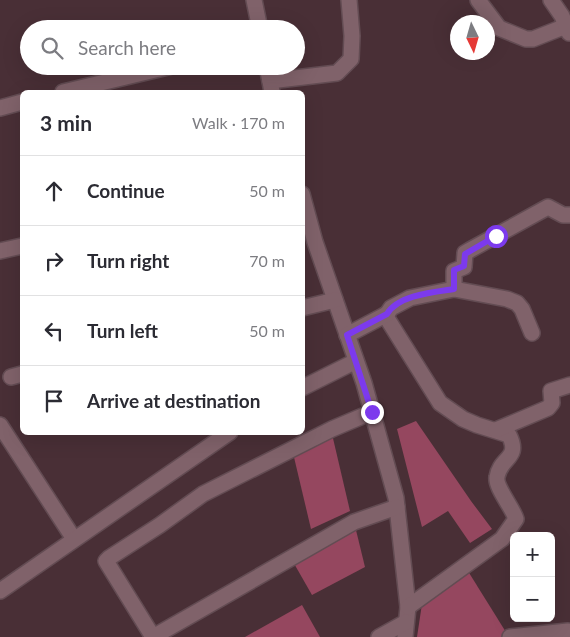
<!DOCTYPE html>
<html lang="en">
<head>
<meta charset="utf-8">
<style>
  body { margin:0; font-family:Lato,sans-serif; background:#f2f2f3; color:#2b2b33 }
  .controls { position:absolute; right:15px; bottom:15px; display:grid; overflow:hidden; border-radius:8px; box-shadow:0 5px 20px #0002 }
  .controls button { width:45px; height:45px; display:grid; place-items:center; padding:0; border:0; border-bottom:1px solid #e1e1e2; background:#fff; color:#2b2b33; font:25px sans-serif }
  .compass { position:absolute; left:450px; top:15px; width:45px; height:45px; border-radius:50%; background:#fff; box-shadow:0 5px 20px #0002; rotate:175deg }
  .stop { position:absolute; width:15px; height:15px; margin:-11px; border:4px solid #7c3aed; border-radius:50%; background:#fff }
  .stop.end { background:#7c3aed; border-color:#fff; box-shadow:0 1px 5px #0008 }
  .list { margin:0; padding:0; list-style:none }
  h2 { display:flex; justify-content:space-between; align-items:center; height:65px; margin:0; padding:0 20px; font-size:21px }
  h2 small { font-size:16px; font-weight:400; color:#7c7c81 }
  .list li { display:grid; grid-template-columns:32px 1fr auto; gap:15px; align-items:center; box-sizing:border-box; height:70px; padding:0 20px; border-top:1px solid #e1e1e2 }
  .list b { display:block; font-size:19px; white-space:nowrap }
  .list em { font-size:16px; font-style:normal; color:#7c7c81 }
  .icon { flex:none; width:28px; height:28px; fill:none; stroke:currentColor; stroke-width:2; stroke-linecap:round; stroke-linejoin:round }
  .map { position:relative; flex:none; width:570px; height:637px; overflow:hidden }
  .search { position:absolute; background:#fff; box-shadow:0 5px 20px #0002; left:20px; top:20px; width:285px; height:55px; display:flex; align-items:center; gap:12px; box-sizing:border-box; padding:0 18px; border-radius:28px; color:#7c7c81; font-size:19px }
  .panel { position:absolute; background:#fff; box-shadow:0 5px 20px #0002; left:20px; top:90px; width:285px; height:345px; border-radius:8px }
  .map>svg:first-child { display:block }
  .building { fill:#95475f }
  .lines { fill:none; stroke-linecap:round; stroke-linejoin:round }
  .minor-casing { stroke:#634c53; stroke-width:18 }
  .minor { stroke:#80626a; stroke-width:15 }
  .route { stroke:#7c3aed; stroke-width:6 }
</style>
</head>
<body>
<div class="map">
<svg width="570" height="637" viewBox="0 0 570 637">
  <rect width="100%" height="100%" fill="#492f36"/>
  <g class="building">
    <polygon points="416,421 471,501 492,529 470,543 448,511 422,527 397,429"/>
    <polygon points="332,434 350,511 311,529 293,453"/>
    <polygon points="355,526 365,567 312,595 292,560"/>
    <polygon points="466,568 509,637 417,637 422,604"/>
    <polygon points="302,605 320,637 245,637"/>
  </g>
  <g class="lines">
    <defs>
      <g id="minor">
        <polyline points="254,0 260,29"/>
        <polyline points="478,0 499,28 526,39 533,39 566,26"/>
        <polyline points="551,0 562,16 569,33"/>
        <polyline points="267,66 272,92"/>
        <polyline points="270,81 337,73 351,59 352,36 349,0"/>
        <polyline points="63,92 172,66"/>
        <polyline points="0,108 22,102"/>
        <polyline points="302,194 315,242 364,383 396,498 408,607 405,637"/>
        <polyline points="0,251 22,246"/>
        <polyline points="454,289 454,271 464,267 465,253 470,250 548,207 563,215 570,215"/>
        <polyline points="302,308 335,300"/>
        <path d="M385,315L440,403L463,419L477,425L509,435C521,459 500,457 497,477C495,487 513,508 516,519L502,539L408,607"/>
        <polyline points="347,335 387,314 391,308 410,298 454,289 507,299 517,303 522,309 532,333"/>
        <polyline points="11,377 22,374"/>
        <polyline points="302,388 356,361"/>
        <polyline points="372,412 332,429 203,494 160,525 109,558 106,561 153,637 354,522 397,507"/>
        <polyline points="0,425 74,539"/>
        <polyline points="496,430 548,408 552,403 551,391 570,385"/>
        <polyline points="0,591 230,432"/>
        <polyline points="379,637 406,622"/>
        <polyline points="510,637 568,631"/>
      </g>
    </defs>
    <use href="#minor" class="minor-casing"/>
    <use href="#minor" class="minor"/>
  </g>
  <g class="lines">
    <path class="route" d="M372,412L347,335L387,314C398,295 434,292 454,289V270L464,266L465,254L496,236"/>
  </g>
</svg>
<div class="controls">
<button>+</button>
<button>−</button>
</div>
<svg class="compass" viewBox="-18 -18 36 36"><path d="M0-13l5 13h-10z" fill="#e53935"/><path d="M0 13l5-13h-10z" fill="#7c7c81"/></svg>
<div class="stop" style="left:496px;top:236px"></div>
<div class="stop end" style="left:372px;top:412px"></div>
<div class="search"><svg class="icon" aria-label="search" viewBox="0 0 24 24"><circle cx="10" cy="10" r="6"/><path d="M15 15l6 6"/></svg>Search here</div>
<section class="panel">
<h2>3 min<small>Walk · 170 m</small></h2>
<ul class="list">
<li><svg class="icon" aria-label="ahead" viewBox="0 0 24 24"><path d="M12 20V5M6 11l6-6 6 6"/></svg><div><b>Continue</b></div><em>50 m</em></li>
<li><svg class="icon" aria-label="right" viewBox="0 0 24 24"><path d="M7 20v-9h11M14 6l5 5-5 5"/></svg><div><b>Turn right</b></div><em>70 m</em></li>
<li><svg class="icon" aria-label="left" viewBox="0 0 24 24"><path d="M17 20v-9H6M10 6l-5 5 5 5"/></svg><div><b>Turn left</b></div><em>50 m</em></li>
<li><svg class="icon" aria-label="arrive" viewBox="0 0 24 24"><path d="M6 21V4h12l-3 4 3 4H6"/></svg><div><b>Arrive at destination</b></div></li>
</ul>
</section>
</div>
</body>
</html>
